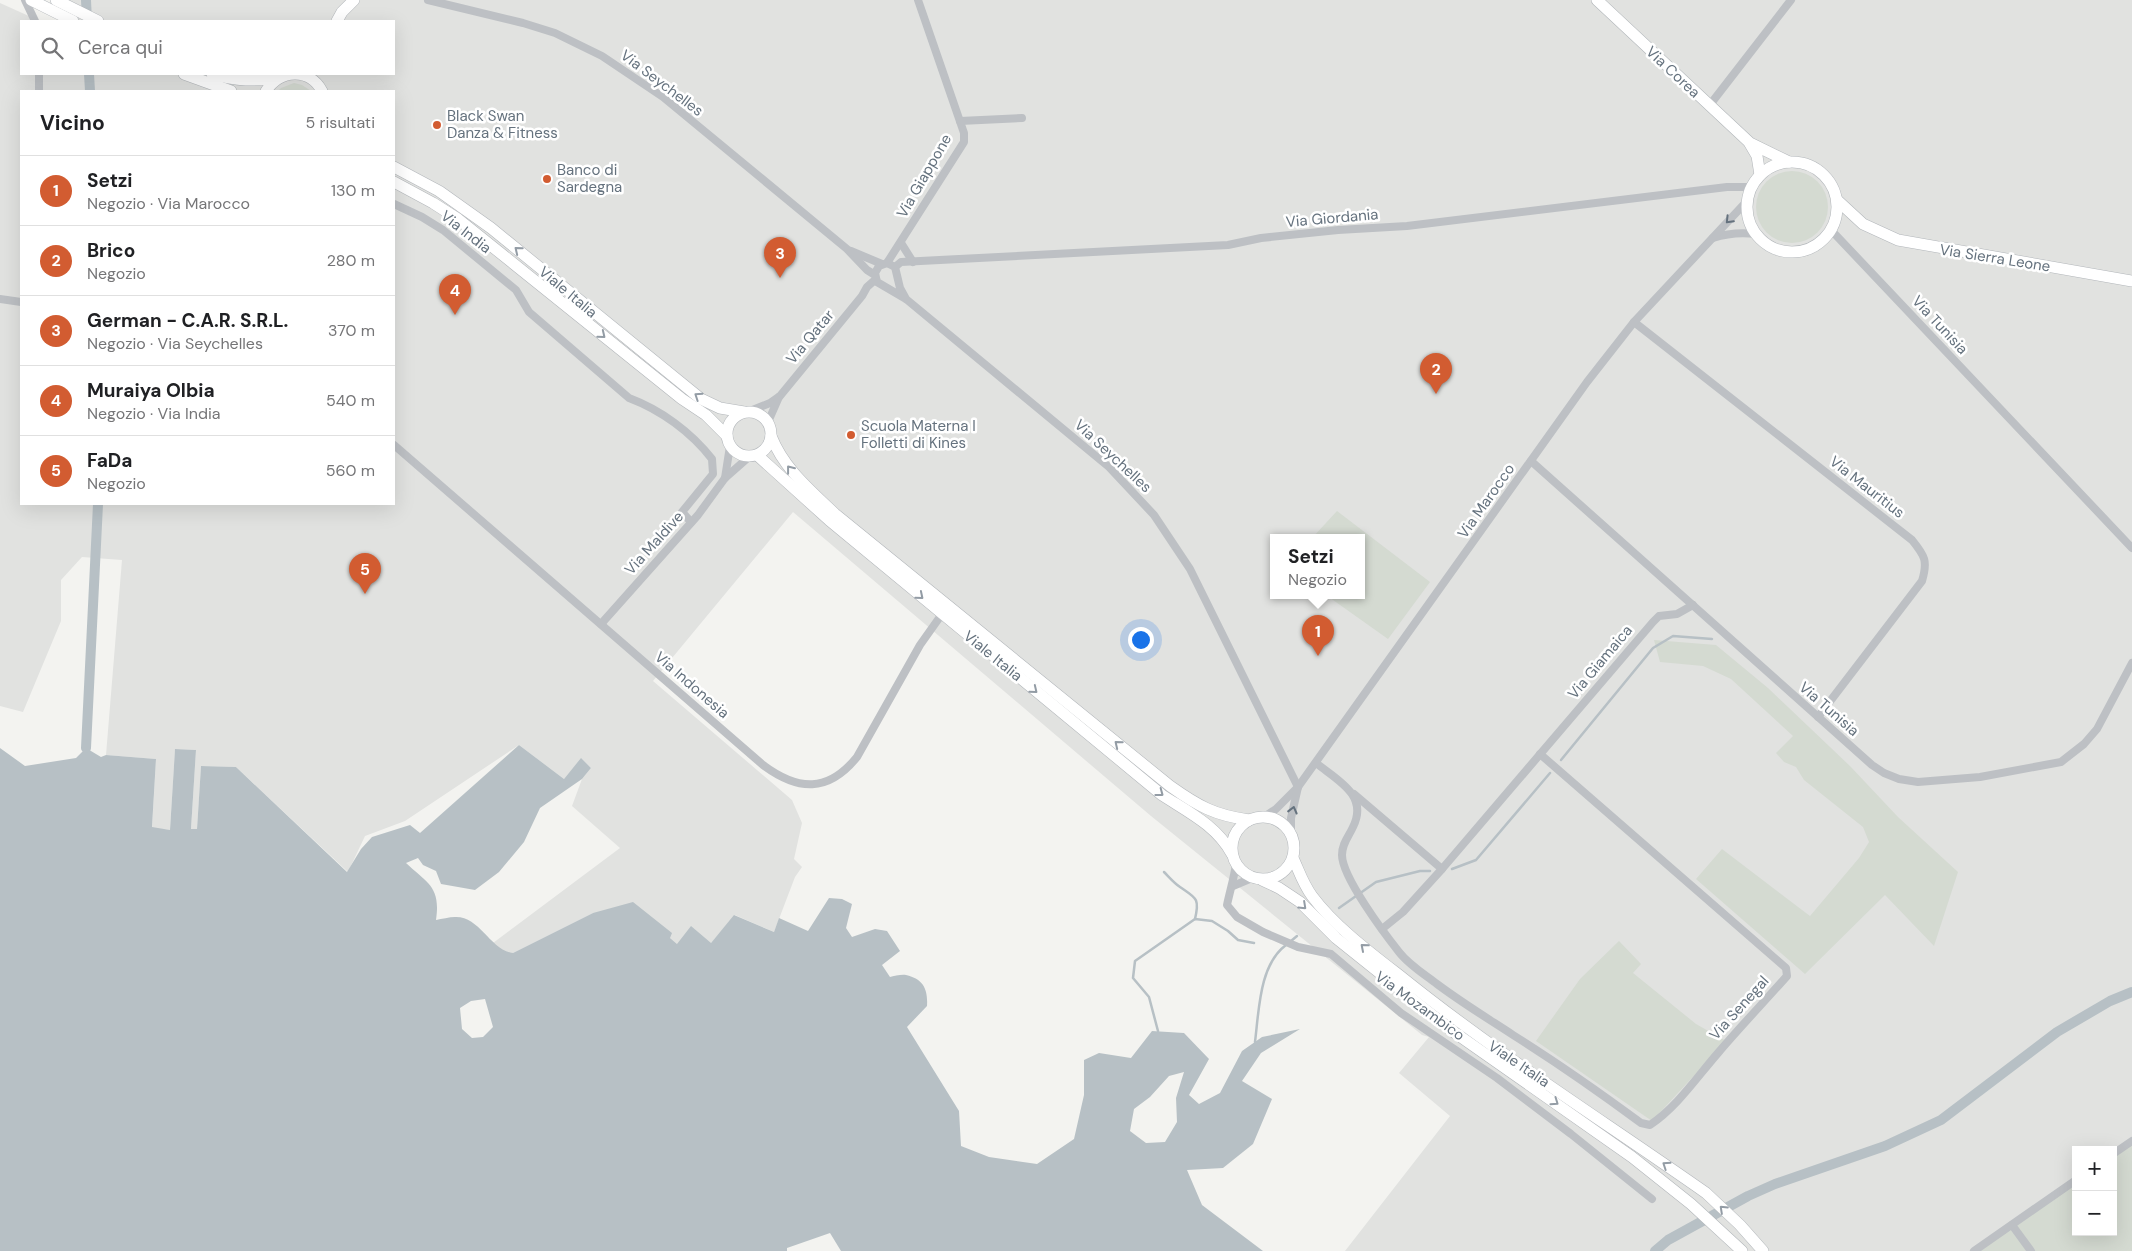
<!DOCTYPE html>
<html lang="it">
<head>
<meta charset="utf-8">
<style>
  body { margin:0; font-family:"DM Sans",sans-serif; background:#f6f6f6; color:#202124 }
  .controls { position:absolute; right:15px; bottom:15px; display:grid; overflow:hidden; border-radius:0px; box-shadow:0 5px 20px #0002 }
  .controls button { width:45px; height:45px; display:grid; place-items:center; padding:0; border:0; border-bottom:1px solid #e0e0e0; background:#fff; color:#202124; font:25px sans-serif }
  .you { position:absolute; left:1140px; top:639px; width:18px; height:18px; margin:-12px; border:4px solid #fff; border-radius:50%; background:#1a73e8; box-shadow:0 0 0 8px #1a73e833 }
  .badge { display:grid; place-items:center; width:32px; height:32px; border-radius:50%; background:#d25c31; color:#fff; font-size:16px; font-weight:700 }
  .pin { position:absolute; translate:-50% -41px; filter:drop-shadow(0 1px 2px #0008) }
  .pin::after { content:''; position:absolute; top:26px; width:18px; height:15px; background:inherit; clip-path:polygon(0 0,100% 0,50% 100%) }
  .popup { position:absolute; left:1270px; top:534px; width:95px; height:65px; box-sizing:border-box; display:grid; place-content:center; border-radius:0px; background:#fff; filter:drop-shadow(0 1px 4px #0005); font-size:16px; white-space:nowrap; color:#757577 }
  .popup b { font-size:19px; color:#202124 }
  .popup::after { content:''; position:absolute; left:50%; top:100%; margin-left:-10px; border:10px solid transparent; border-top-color:#fff }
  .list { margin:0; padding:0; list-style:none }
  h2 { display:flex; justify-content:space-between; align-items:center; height:65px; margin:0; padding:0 20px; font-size:21px }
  h2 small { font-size:16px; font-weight:400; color:#757577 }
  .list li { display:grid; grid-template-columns:32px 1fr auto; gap:15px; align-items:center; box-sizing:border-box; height:70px; padding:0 20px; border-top:1px solid #e0e0e0 }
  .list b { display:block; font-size:19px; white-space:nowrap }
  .list p { margin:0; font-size:16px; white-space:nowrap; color:#757577 }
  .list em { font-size:16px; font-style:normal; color:#757577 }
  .icon { flex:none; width:28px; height:28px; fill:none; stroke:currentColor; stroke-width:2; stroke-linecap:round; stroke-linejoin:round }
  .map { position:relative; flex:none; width:2132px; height:1251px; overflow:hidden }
  .search { position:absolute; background:#fff; box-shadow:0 5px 20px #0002; left:20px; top:20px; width:375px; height:55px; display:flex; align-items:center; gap:12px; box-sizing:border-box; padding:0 18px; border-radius:0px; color:#757577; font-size:19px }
  .panel { position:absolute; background:#fff; box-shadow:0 5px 20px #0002; left:20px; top:90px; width:375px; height:415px; border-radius:0px }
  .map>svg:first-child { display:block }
  .built { fill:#e1e2e0; fill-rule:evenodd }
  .green { fill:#d4dad1 }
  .water { fill:#b7c0c5; fill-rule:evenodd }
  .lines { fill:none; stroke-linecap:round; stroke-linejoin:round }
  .stream { stroke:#b7c0c5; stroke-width:2.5 }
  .canal { stroke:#b7c0c5; stroke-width:10 }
  .secondary-casing { stroke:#b2b6ba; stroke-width:12 }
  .street { stroke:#bdc0c4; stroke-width:8 }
  .secondary { stroke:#fff; stroke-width:11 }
  .oneway { stroke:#65727e }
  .oneway2 { stroke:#939ca5 }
  .poi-dot { fill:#d25c31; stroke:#fff; stroke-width:2 }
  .labels { text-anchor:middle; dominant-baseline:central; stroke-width:5; stroke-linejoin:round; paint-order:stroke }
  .street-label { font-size:15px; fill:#65727e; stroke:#fff }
  .poi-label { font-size:15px; fill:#65727e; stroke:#fff; text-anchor:start }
</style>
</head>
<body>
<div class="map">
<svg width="2132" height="1251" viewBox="0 0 2132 1251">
  <rect width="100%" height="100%" fill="#f3f3f0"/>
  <path class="built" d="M68,0H2132V1151L2076,1150V1195L2003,1251H1345L1450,1116L1399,1073L1429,1037L1422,1035L1151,816L793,512L653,681L792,800L802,823L794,859L802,867L795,877L774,932L735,915L711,943L678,945L670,938L593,913L513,953L503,952L493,943L620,848L572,806L582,779L591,768L581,759L564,779L519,745L405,821L365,836L348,872L236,767L201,766L197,829H191L196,750L175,749L170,830L152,828L156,759L106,755L122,560L82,557L61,580V621L23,712L0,706V3L40,21H21V74H394V21H69ZM21,91H394V504H21ZM1274,537H1362V595H1274Z"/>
  <g class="green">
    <polygon points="294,83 302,85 311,91 278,91 281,88"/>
    <circle cx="1792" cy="207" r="36"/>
    <polygon points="1337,511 1430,582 1388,639 1326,595 1362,595 1362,537 1313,537"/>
    <polygon points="1654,640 1716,645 1768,688 1850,766 1898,817 1958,872 1934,946 1885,895 1805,974 1696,879 1722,849 1810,916 1859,858 1869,842 1863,827 1804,780 1796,767 1784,762 1776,753 1793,736 1731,679 1703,666 1660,662"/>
    <polygon points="1619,941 1641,964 1633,973 1696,1024 1726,1041 1652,1121 1536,1041 1580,979"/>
    <polygon points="2132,1141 2132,1251 1974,1251 2076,1180 2076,1232 2113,1232 2113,1154"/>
  </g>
  <path class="water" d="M519,745L564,779L581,758L591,768L582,779L540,808L524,842L499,872L475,890L441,884L436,871L423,865L418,858L406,863C427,883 441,886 436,920C442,919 449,917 455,917C480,916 490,950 513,953L593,913L633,902L672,933L670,938L677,944L691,926L711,943L734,915L774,932L779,918L808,931L829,898L842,899L852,904L846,928L852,937L875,929L887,931L900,951L882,965L890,977C894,976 902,974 906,975C924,979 928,990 927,1006L907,1027L959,1111L961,1146L989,1157L1037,1164L1074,1139L1084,1095V1060L1099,1053L1131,1058L1152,1031L1184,1033L1209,1059L1189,1095L1199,1104L1220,1093L1242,1051L1262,1037L1300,1029L1261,1053L1242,1081L1272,1099L1253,1144L1223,1168L1187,1170L1202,1205L1263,1251H841L830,1233L787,1248V1251H0V748L25,766L76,758L86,748L101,757L106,755L156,759L152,827L170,830L175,749L196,750L191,829H197L201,766L236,767L347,872L361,849L372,837L410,825L420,833ZM485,999L493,1027L483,1037L472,1038L462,1029L460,1008L471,1001ZM1184,1072L1176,1098L1177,1122L1165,1142L1146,1143L1130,1131L1134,1109L1150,1097L1169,1076Z"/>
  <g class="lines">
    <g class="stream">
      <polyline points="1561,760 1653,648 1673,636 1712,639"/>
      <polyline points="1452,869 1476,860 1550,773"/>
      <path d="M1164,872C1169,877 1174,883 1180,887C1196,898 1200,898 1195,919"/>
      <polyline points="1339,908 1376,882 1420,871 1430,871"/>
      <polyline points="1291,941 1297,936"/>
      <polyline points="1158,1031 1149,997 1133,978 1135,961 1195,919 1212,921 1228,931 1238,940 1254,943"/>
      <path d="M1255,1042C1259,1011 1259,965 1286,945"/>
    </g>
    <g class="canal">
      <polyline points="86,0 87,21"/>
      <polyline points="89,74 90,91"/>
      <polyline points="86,748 98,504"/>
      <polyline points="1655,1251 1668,1240 1748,1196 1775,1184 1885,1146 1941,1120 2057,1032 2110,1001 2132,992"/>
    </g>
    <defs>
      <g id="secondary">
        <polyline points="31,0 73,21"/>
        <polyline points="56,0 98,21"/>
        <polyline points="1597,0 1750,143 1789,162"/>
        <polyline points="337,21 342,12 354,0"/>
        <polyline points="184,74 231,91"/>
        <path d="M212,74C236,81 255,82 279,77"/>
        <path d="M266,91C280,70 309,67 322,91"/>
        <polyline points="1750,144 1757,156 1760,175"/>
        <circle cx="1792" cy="207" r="45"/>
        <polyline points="394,167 439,191 491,228 701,399 720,408 744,412"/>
        <polyline points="394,182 433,203 458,219 682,399 706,415 727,436"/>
        <polyline points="1837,200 1863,224 1898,240 2132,281"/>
        <circle cx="749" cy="434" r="22"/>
        <path d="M771,436C784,469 810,490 835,514L1170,786C1198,806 1214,815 1249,820"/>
        <path d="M757,455L829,520L1162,795C1188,812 1216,825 1232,854"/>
        <circle cx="1263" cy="848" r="31"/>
        <path d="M1293,858C1299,871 1303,884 1312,896C1335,927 1373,955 1404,979C1500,1056 1605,1122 1706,1193L1740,1225L1763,1251"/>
        <polyline points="1262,880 1279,888 1300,902 1336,938 1451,1030 1632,1157 1691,1204 1742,1251"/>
      </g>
    </defs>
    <use href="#secondary" class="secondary-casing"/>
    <g class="street">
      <polyline points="25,0 35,21"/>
      <polyline points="428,0 523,23 555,33 602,56 663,97 847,249 867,270 875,275"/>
      <polyline points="39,74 39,91"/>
      <polyline points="1709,106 1791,0"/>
      <polyline points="960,121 1022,118"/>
      <path d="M394,204L422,217L443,230L516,290L529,312L629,398C661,410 691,432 712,459L713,474L682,512L691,522"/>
      <polyline points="1831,230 2132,548"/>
      <path d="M1713,238C1728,233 1740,232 1756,234"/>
      <polyline points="901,243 913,262"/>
      <polyline points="851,251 882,264"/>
      <polyline points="887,263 964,142 964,133 918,0"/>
      <polyline points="895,267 901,262 1228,245 1261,238 1338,230 1407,226 1727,187 1752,187"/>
      <polyline points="0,299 21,302"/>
      <polyline points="906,299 900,288 895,267 887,263 879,266 875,273 877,282 906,299 1109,467 1154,515 1190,569 1298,787"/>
      <path d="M1634,322L1912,540C1925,556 1928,561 1922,581L1818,717"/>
      <polyline points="750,411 770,403 780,396 862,296 867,287 876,279"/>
      <polyline points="768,422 779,397"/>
      <path d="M394,445L763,765C798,791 828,793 857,757L920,645L942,614"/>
      <polyline points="1531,461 1872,765 1884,773 1899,779 1918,782 1980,777 2061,762 2084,744 2097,729 2132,663"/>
      <polyline points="725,478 730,446"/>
      <polyline points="601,624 698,515 725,478 750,456"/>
      <path d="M1316,763C1337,780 1369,795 1353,827C1349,836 1342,843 1342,855C1342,877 1384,933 1399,952C1409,965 1424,974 1437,984C1461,1002 1487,1018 1513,1035C1556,1062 1599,1092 1641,1123L1650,1125C1677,1107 1697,1077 1718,1053C1740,1027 1764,1002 1787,976L1786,968L1540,754"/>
      <polyline points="1354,794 1442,869"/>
      <polyline points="1264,817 1276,809 1298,787 1587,382 1634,322 1748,200"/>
      <polyline points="1291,833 1291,818 1298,787"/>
      <path d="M1236,864C1234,878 1230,891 1227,905L1237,917L1263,932L1298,947L1331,954L1401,1013L1497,1078L1571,1134L1652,1199"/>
      <polyline points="1233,886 1252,878"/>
      <polyline points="1382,929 1403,912 1442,869 1653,622 1659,616 1677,614 1693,605"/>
      <polyline points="2113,1154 2132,1141"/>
      <polyline points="2012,1225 2031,1251"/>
      <polyline points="1974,1251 2076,1180"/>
    </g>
    <use href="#secondary" class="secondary"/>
  </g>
  <defs><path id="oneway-chevron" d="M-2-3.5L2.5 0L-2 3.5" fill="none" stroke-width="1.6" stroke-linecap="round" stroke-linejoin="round" transform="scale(1.25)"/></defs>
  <g class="oneway">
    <use href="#oneway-chevron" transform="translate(1729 220) rotate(134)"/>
    <use href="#oneway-chevron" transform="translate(1293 810) rotate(-76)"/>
  </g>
  <g class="oneway2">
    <use href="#oneway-chevron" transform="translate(518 250) rotate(-141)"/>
    <use href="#oneway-chevron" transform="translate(602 335) rotate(39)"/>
    <use href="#oneway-chevron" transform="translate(698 396) rotate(-146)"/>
    <use href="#oneway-chevron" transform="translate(790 469) rotate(-128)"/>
    <use href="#oneway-chevron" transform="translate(920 596) rotate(40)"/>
    <use href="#oneway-chevron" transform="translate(1034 690) rotate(39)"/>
    <use href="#oneway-chevron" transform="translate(1118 744) rotate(-141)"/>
    <use href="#oneway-chevron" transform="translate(1160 793) rotate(37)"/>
    <use href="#oneway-chevron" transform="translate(1303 906) rotate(43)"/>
    <use href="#oneway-chevron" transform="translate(1364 947) rotate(-139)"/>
    <use href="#oneway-chevron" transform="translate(1555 1102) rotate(35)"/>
    <use href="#oneway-chevron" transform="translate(1666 1165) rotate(-146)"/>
    <use href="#oneway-chevron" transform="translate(1723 1209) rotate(-137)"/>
  </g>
  <g class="poi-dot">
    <circle cx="437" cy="125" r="5"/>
    <circle cx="547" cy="179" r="5"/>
    <circle cx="851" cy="435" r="5"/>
  </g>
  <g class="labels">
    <g class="street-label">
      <text transform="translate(1673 72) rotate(43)">Via Corea</text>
      <text transform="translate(662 83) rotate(37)">Via Seychelles</text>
      <text transform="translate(924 176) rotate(-60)">Via Giappone</text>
      <text transform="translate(1332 218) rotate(-5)">Via Giordania</text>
      <text transform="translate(466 232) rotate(38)">Via India</text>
      <text transform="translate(1995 258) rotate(9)">Via Sierra Leone</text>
      <text transform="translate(568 292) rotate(40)">Viale Italia</text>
      <text transform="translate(1940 325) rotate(47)">Via Tunisia</text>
      <text transform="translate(810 337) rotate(-50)">Via Qatar</text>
      <text transform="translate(1113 456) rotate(43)">Via Seychelles</text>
      <text transform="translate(1867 487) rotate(38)">Via Mauritius</text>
      <text transform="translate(1486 501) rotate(-55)">Via Marocco</text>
      <text transform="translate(654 543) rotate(-48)">Via Maldive</text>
      <text transform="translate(993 656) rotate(39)">Viale Italia</text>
      <text transform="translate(1600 662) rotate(-50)">Via Giamaica</text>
      <text transform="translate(692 685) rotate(41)">Via Indonesia</text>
      <text transform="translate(1829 709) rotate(41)">Via Tunisia</text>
      <text transform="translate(1420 1006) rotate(36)">Via Mozambico</text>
      <text transform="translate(1739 1008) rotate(-48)">Via Senegal</text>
      <text transform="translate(1519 1064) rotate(34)">Viale Italia</text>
    </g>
    <g class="poi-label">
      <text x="447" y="116">Black Swan<tspan x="447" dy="17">Danza &amp; Fitness</tspan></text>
      <text x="557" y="170">Banco di<tspan x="557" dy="17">Sardegna</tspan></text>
      <text x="861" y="426">Scuola Materna I<tspan x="861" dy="17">Folletti di Kines</tspan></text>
    </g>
  </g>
</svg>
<div class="controls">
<button>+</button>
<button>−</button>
</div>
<div class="you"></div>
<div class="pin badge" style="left:1318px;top:656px">1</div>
<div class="popup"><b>Setzi</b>Negozio</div>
<div class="pin badge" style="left:1436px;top:394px">2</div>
<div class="pin badge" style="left:780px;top:278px">3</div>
<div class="pin badge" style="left:455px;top:315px">4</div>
<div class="pin badge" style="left:365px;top:594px">5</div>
<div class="search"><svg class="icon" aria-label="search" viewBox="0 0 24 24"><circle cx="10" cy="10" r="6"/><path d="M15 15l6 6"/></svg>Cerca qui</div>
<section class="panel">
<h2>Vicino<small>5 risultati</small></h2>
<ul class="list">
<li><span class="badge">1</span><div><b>Setzi</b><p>Negozio · Via Marocco</p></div><em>130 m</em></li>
<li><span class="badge">2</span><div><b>Brico</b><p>Negozio</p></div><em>280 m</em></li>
<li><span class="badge">3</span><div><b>German - C.A.R. S.R.L.</b><p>Negozio · Via Seychelles</p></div><em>370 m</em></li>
<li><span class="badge">4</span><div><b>Muraiya Olbia</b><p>Negozio · Via India</p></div><em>540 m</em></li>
<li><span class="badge">5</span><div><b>FaDa</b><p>Negozio</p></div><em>560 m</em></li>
</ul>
</section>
</div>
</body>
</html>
